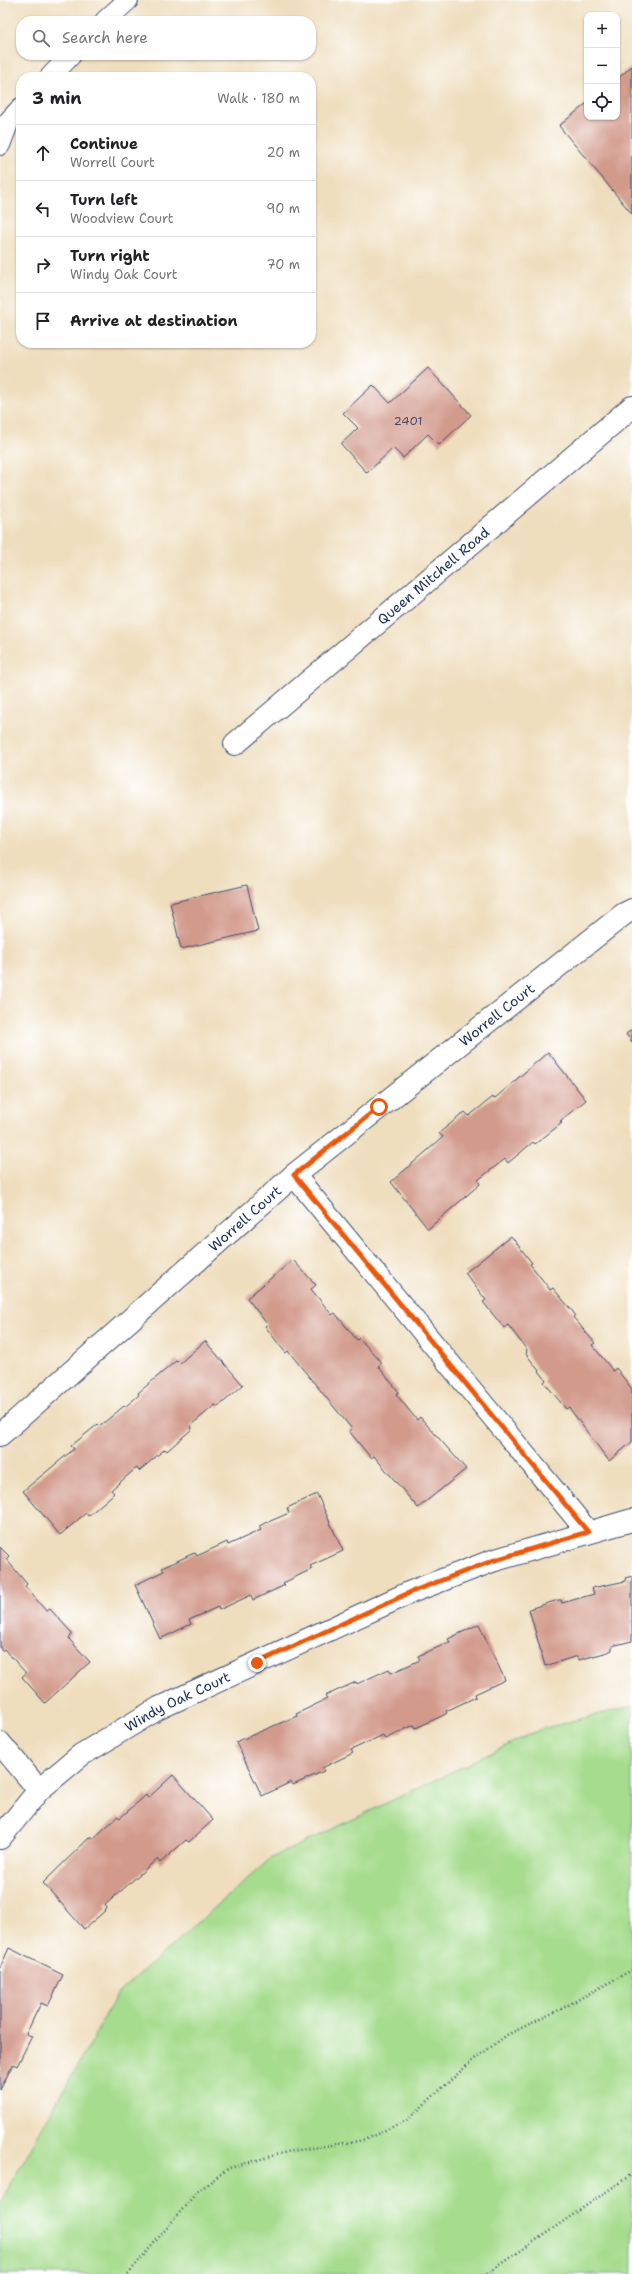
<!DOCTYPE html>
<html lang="en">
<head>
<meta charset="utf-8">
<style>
  body { margin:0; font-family:"Shantell Sans",sans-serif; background:#f6f6f6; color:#202124 }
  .controls { position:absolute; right:12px; top:12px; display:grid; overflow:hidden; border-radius:8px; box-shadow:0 1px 3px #0004 }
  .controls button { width:36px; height:36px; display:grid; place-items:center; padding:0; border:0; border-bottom:1px solid #e0e0e0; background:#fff; color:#202124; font:20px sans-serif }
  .stop { position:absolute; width:12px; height:12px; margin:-9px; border:3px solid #ea580c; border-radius:50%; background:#fff }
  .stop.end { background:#ea580c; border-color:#fff; box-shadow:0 1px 4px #0008 }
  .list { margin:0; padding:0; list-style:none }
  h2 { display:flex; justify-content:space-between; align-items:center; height:52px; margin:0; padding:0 16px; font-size:17px }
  h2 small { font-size:13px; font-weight:400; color:#757577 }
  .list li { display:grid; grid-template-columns:26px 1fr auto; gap:12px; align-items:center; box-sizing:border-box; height:56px; padding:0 16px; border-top:1px solid #e0e0e0 }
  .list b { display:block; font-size:15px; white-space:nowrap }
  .list p { margin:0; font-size:13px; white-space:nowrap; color:#757577 }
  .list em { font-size:13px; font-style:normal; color:#757577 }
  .icon { flex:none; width:22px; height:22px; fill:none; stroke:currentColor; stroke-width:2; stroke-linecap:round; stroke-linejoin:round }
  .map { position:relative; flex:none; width:632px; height:2274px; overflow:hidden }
  .search { position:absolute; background:#fff; box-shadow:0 1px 3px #0004; left:16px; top:16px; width:300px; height:44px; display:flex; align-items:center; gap:10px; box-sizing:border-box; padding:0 14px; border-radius:16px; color:#757577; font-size:15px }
  .panel { position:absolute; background:#fff; box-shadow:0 1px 3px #0004; left:16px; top:72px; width:300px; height:276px; border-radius:16px }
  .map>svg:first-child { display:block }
  .green { fill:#a6dc8d; stroke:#608676 }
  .building { fill:#d29a8b }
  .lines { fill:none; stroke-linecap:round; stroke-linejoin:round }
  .lane-casing { stroke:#3b496c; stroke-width:22 }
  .street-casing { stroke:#3b496c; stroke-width:24 }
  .path { stroke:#3b496c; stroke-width:2.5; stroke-dasharray:1 3; stroke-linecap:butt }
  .lane { stroke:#fff; stroke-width:20 }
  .street { stroke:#fff; stroke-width:22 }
  .route { stroke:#ea580c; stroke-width:5 }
  .labels { text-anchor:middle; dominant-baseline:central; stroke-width:3.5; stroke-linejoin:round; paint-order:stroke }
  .number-label { font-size:12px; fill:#494a69 }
  .street-label { font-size:14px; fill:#1b2f5e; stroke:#fff }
</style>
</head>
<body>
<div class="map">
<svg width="632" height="2274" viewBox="0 0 632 2274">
  <rect width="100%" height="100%" fill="#fff"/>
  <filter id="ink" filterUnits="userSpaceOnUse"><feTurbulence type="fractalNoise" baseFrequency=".025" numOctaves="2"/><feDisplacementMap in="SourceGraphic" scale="8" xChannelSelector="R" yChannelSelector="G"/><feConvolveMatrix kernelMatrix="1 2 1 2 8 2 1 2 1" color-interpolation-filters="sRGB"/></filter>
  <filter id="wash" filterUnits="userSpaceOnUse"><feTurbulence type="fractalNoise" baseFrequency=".012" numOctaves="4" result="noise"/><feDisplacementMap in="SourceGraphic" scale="16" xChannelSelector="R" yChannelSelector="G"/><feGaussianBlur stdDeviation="0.9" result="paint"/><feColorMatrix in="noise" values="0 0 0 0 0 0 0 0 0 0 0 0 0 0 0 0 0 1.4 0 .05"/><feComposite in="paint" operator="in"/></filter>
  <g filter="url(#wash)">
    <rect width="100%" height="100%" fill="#efdebe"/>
    <polygon class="green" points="632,1706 632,2274 0,2274 0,2203 118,1993 270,1859 541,1729"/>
    <g id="blocks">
      <g class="building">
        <polygon points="632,66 632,214 559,126 587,103 587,117 617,117 617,79"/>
        <polygon points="428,368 471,415 439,445 428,434 403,458 393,448 367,473 341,444 358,428 343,413 373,385 390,403"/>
        <polygon points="247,885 258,931 181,949 170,903"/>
        <polygon points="632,1029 632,1042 626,1034"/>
        <polygon points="548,1052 586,1100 560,1121 562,1123 535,1144 533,1142 508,1163 505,1159 478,1180 480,1184 428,1229 391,1182 443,1137 439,1133 465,1112 469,1116 493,1097 494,1099"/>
        <polygon points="511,1236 532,1263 530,1264 548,1287 550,1290 553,1288 573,1312 575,1315 573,1317 595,1343 592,1345 606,1362 613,1371 616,1368 632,1389 632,1442 609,1461 570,1409 569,1407 566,1409 553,1393 544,1382 546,1380 526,1354 527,1350 508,1325 504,1328 483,1302 486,1300 465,1273"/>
        <polygon points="293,1260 316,1285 311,1289 332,1315 335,1313 357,1340 359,1338 382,1363 378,1366 399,1392 396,1394 408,1409 417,1420 420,1417 466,1469 418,1508 374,1456 371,1458 349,1431 352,1429 288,1351 286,1353 281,1347 265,1326 267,1324 247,1298"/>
        <polygon points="205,1341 243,1385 218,1407 215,1405 191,1425 192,1429 167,1451 165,1449 139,1471 137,1468 134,1470 111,1490 114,1493 111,1496 88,1516 86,1513 60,1535 23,1491 74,1449 71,1446 98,1424 100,1426 124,1406 125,1407 139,1395 138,1393 177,1360 180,1363"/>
        <polygon points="317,1494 343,1551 310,1566 312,1569 283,1583 285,1585 253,1600 251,1595 219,1610 218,1607 189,1620 191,1624 160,1639 135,1585 164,1571 162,1568 192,1554 195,1553 197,1556 227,1542 228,1545 261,1530 259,1526 289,1513 287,1508"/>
        <polygon points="0,1547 9,1556 6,1559 27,1584 25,1586 46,1611 50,1609 70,1631 72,1634 69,1639 90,1662 45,1703 22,1677 26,1673 4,1649 2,1651 0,1648"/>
        <polygon points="632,1576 632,1641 612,1646 612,1650 608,1652 579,1660 578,1656 545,1666 529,1609 558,1600 561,1600 562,1603 594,1594 592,1588 626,1581 625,1578"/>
        <polygon points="479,1624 505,1680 475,1694 476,1697 446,1711 447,1713 444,1715 416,1728 414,1725 385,1739 383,1735 351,1750 353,1753 322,1768 324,1771 293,1785 291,1782 262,1796 236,1742 297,1716 296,1714 327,1699 325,1696 356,1682 357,1684 389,1669 391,1673 407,1666 420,1660 418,1656 450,1642 448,1639"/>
        <polygon points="173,1775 213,1820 189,1842 186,1840 160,1863 157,1859 105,1905 107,1908 106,1910 84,1929 43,1883 91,1836 93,1839 118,1816 120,1818 146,1795 148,1798"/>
        <polygon points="9,1948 63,1975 48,2006 41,2003 26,2034 32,2036 17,2066 13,2064 0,2090 0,1968"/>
      </g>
    </g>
  </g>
  <g filter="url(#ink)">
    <use href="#blocks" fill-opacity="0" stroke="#3b496c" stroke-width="1"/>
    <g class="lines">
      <defs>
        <g id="lane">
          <polyline points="105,21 128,0"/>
          <polyline points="50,77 71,55"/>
          <polyline points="0,145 9,121 21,108"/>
        </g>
        <g id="street">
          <path id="s1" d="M235,744L632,407"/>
          <polyline points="294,1175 588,1532"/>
          <path id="s2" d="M0,1435L294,1175L624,914L632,910"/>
          <polyline points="0,1743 39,1790"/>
          <path id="s3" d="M0,1838L39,1790L81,1755L159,1708L411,1592L492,1561L632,1520"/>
        </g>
      </defs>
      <use href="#lane" class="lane-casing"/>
      <use href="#street" class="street-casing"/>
      <g class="path">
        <polyline points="128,2274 197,2192 229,2168 286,2152 364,2140 407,2120 472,2061 507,2035 561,2009 632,1970"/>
        <polyline points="487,2274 632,2174"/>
      </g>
      <use href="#lane" class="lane"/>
      <use href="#street" class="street"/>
    </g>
  </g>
  <g class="lines" filter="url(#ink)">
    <polyline class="route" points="257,1663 411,1592 492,1561 588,1532 294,1175 379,1107"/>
  </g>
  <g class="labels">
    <g class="number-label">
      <text x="408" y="421">2401</text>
    </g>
    <g class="street-label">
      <text stroke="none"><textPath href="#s1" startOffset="260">Queen Mitchell Road</textPath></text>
      <text stroke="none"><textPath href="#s2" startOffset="651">Worrell Court</textPath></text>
      <text stroke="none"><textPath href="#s2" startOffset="327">Worrell Court</textPath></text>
      <text stroke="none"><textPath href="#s3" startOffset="227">Windy Oak Court</textPath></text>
    </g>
  </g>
</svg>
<div class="controls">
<button>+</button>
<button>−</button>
<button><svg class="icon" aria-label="locate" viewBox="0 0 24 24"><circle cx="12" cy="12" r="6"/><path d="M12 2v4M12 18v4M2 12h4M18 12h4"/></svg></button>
</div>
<div class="stop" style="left:379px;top:1107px"></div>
<div class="stop end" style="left:257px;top:1663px"></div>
<div class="search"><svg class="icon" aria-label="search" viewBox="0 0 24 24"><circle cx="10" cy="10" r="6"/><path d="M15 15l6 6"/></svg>Search here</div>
<section class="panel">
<h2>3 min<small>Walk · 180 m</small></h2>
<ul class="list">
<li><svg class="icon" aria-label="ahead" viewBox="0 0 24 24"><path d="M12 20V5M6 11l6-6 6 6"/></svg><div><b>Continue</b><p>Worrell Court</p></div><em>20 m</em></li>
<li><svg class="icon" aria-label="left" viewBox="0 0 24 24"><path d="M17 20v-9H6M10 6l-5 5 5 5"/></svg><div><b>Turn left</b><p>Woodview Court</p></div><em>90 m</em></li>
<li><svg class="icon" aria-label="right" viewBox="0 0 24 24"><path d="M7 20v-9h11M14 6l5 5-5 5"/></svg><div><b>Turn right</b><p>Windy Oak Court</p></div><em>70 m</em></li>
<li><svg class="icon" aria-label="arrive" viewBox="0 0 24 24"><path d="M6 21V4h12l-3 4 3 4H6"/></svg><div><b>Arrive at destination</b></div></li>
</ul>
</section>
</div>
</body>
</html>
